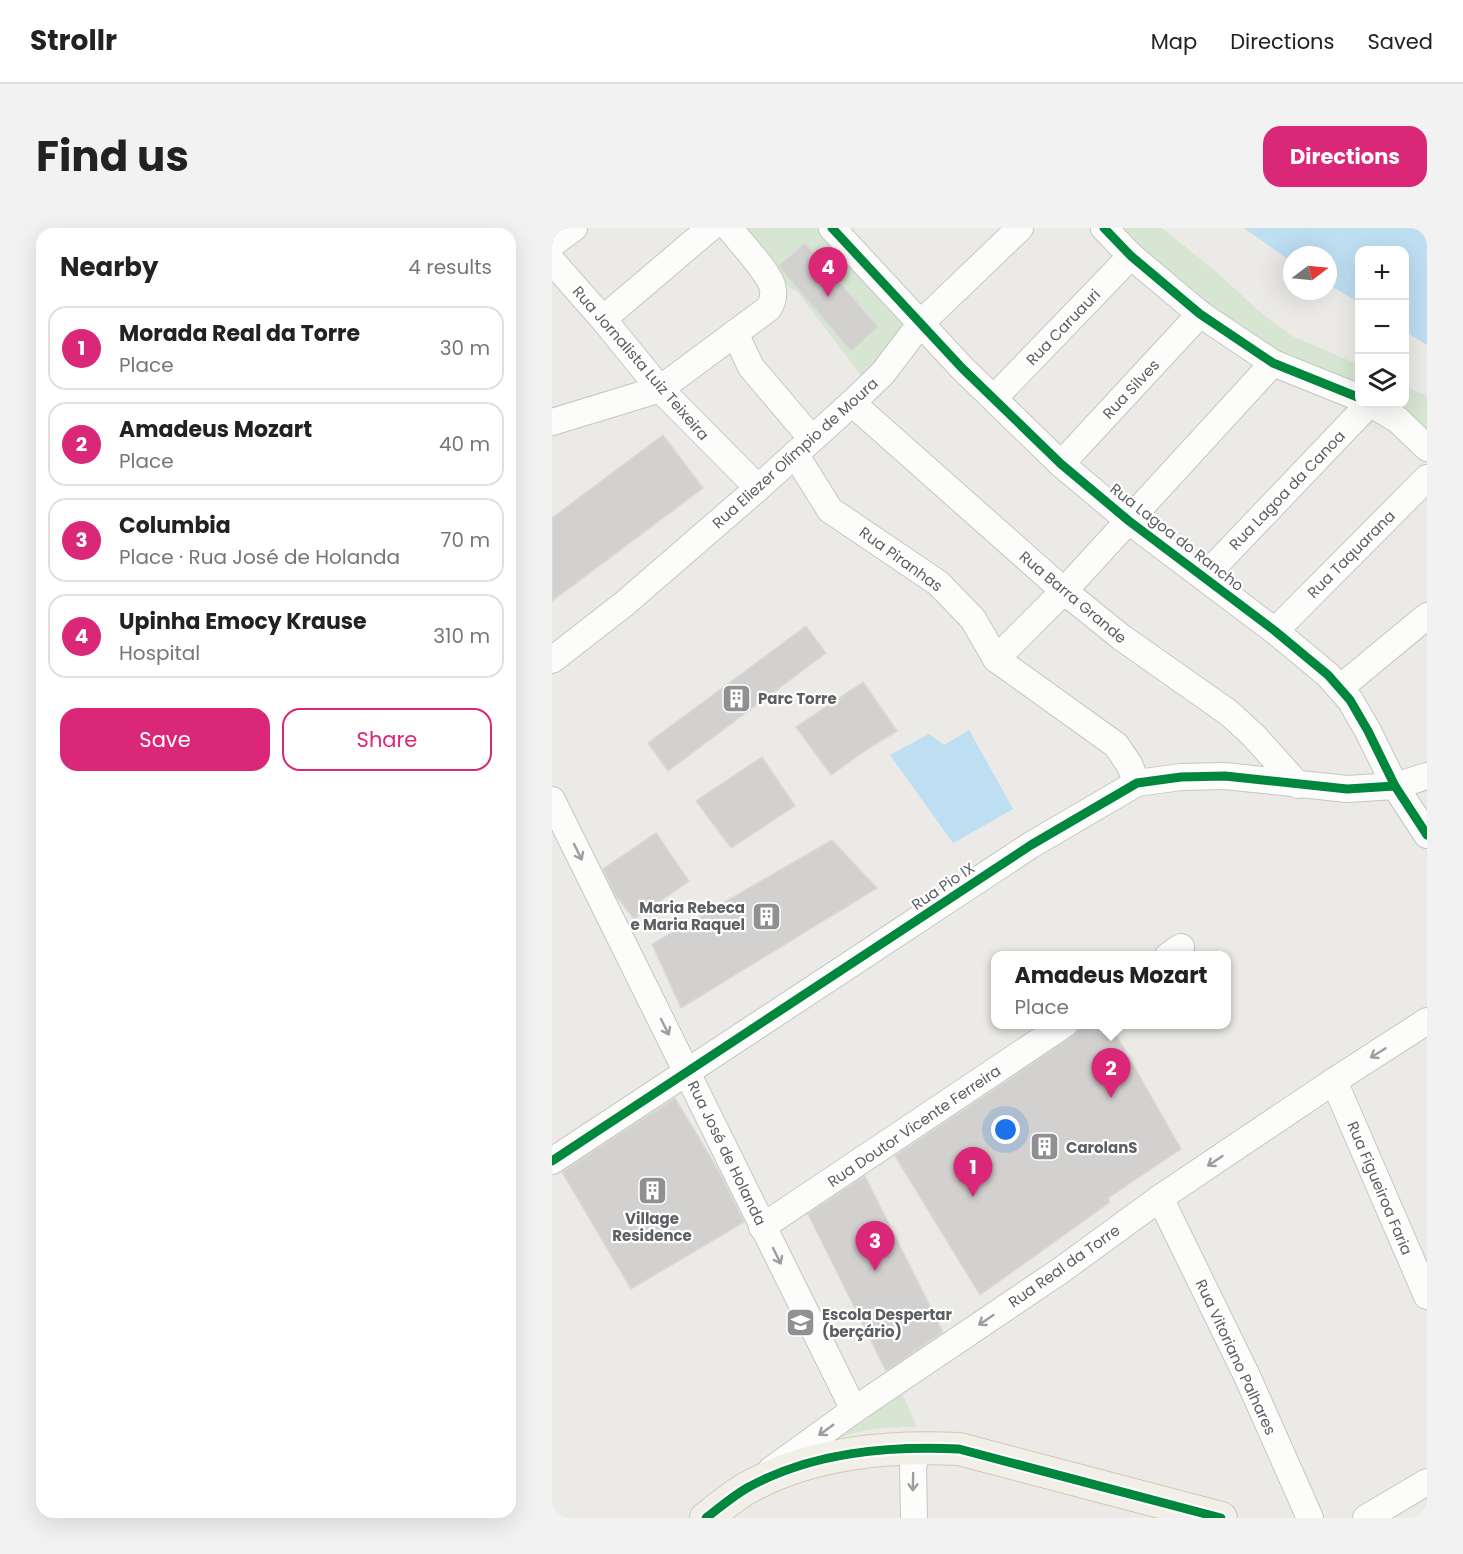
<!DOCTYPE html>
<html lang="en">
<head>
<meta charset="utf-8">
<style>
  body { margin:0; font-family:Poppins,sans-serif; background:#f2f2f2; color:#222 }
  .controls { position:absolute; right:18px; top:18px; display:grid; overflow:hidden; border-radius:12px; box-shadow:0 6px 24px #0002 }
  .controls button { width:54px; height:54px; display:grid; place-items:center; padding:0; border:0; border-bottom:2px solid #e0e0e0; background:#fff; color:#222; font:30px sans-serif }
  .compass { position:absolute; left:731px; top:18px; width:54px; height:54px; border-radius:50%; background:#fff; box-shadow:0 6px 24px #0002; rotate:74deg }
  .you { position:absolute; left:454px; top:902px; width:21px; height:21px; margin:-15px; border:4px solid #fff; border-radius:50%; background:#1a73e8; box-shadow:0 0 0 9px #1a73e833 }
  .badge { display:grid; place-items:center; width:39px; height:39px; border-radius:50%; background:#db2777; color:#fff; font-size:20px; font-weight:700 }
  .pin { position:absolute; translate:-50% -50px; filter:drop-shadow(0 2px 3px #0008) }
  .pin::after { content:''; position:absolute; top:32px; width:21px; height:18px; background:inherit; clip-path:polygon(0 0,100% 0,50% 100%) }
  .popup { position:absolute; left:439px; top:723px; width:240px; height:78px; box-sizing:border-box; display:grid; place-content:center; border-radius:12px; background:#fff; filter:drop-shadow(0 2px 4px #0005); font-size:20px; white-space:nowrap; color:#767676 }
  .popup b { font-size:22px; color:#222 }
  .popup::after { content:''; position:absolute; left:50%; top:100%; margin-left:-12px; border:12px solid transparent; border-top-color:#fff }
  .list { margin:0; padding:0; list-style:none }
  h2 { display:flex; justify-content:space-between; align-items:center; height:78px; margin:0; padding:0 24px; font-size:26px }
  h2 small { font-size:20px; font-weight:400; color:#767676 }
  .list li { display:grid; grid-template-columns:39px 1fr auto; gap:18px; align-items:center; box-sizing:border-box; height:84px; margin:0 12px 12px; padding:0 12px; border:2px solid #e0e0e0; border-radius:18px }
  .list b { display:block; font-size:22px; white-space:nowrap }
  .list p { margin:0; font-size:20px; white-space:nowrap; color:#767676 }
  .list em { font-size:20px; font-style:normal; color:#767676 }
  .actions { display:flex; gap:12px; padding:18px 24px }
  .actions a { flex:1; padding:14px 0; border:2px solid #db2777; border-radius:18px; text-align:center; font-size:21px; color:#db2777 }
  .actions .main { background:#db2777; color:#fff }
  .icon { flex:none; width:33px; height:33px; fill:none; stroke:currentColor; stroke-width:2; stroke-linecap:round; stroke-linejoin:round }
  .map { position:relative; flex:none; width:875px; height:1290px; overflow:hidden; border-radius:18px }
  header { display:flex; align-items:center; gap:36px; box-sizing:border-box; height:84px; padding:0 30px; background:#fff; border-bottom:2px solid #e0e0e0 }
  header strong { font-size:28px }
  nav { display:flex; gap:33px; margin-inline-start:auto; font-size:21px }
  .intro { display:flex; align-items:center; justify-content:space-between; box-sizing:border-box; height:144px; padding:0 36px }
  h1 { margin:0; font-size:42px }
  .button { padding:15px 27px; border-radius:18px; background:#db2777; color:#fff; font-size:21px; font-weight:700 }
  main { display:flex; gap:36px; padding:0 36px }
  aside { flex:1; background:#fff; border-radius:18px; box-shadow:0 6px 24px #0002 }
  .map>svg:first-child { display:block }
  .green { fill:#d6e6d3 }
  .water { fill:#bedef2 }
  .building { fill:#d2d1cf; stroke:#dad9d6; stroke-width:1.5 }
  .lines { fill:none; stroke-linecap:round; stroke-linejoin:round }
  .minor-casing { stroke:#c6c6c6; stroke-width:28 }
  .major-casing { stroke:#d1c8b6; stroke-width:34 }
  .minor { stroke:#fcfcfb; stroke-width:26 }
  .major { stroke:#f2efe8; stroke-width:32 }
  .cycleway-casing { stroke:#fff; stroke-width:13 }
  .cycleway { stroke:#00873e; stroke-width:9 }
  .oneway { stroke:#9c9ea0 }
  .labels { text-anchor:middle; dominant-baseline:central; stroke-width:4.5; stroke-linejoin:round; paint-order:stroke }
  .street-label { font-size:15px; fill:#5c6064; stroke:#fff }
  .poi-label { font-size:15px; font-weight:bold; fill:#5c6064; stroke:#fff; text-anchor:start }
</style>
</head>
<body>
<header>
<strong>Strollr</strong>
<nav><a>Map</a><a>Directions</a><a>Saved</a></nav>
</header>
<div class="intro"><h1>Find us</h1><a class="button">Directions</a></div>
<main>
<aside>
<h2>Nearby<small>4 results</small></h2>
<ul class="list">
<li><span class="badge">1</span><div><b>Morada Real da Torre</b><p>Place</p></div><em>30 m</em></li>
<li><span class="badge">2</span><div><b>Amadeus Mozart</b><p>Place</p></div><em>40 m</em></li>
<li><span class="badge">3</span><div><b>Columbia</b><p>Place · Rua José de Holanda</p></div><em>70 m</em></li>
<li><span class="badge">4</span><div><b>Upinha Emocy Krause</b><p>Hospital</p></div><em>310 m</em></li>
</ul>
<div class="actions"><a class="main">Save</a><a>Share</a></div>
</aside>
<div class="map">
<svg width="875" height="1290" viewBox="0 0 875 1290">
  <rect width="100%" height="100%" fill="#ebeae6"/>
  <g class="green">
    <polygon points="185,0 267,0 351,96 352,99 311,150 247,66 231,54"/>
    <polygon points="565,0 610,0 661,41 707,83 738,107 807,137 807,163 680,106"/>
    <polygon points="853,158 875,168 875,205 833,176 852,176"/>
    <path d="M347,1159L365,1199C320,1198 300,1203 259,1221Z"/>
  </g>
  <g class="water">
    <polygon points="692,0 875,0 875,117 853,103 852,22 808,22 807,75 776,56 776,27 740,27 740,34"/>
    <polygon points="417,502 461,581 401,615 338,527 377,506 392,517"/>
  </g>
  <g class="building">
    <polygon points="253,15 326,99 299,123 227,38"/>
    <polygon points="111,207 151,260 0,373 0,290"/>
    <polygon points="254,398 274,425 116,543 96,515"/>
    <polygon points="311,454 345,503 314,522 279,547 244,499"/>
    <polygon points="210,529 243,578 179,620 144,573"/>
    <polygon points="104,605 137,653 82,691 64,668 51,641"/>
    <polygon points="280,612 325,660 129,780 100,716"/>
    <polygon points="528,796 558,796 629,921 556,970 558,974 428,1067 343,928 521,808 526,803"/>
    <polygon points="123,870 168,945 192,994 79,1061 10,944"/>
    <polygon points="313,948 391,1104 334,1143 256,986"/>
  </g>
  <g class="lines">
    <defs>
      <g id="minor">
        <polyline points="280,0 410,140 509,236 577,293 723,403 776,447 798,472 816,503 843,558 875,607"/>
        <polyline points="552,0 579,28 648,86 721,135 808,170"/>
        <polyline points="0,16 22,0"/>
        <polyline points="0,33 51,91 108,161 206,260"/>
        <polyline points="51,91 158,0"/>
        <polyline points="183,105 199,139 260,211"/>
        <polyline points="442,170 579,28"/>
        <polyline points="300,175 512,363 569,409 677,485 702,508 746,557"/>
        <polyline points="819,176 846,192 875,220"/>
        <path d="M0,194L108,161L217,80C221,73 223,66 220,57C214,41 189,15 177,0"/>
        <polyline points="243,226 278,282 386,355 421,391 444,431 564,517 577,536 585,555"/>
        <polyline points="509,236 648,86"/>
        <polyline points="652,349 817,176"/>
        <polyline points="723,403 875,250"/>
        <polyline points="444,431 512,363 721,135"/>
        <polyline points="0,432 72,376 206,260 300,175 331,145 369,95 468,0"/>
        <polyline points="788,460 875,388"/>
        <polyline points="0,572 302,1182"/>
        <polyline points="616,728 629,719"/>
        <polyline points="782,853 875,1068"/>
        <polyline points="0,933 479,617 585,555 629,549 673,548 795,561 843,558 875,548"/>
        <polyline points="608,970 695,1148 758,1290"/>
        <polyline points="210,999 513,796"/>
        <polyline points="219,1242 302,1182 508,1043 608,970 782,853 875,793"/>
        <polyline points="362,1290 361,1239 366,1219"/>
        <polyline points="814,1290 875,1254"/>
      </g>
      <path id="major" d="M154,1290C167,1280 181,1268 195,1260C260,1224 335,1218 407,1221L669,1290"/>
    </defs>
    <use href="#minor" class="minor-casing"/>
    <use href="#major" class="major-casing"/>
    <use href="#minor" class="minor"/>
    <use href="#major" class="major"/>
    <defs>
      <g id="cycleway">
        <polyline points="280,0 410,140 509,236 577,293 723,403 776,447 798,472 816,503 843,558 875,607"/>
        <polyline points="552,0 579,28 648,86 721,135 808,170"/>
        <polyline points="0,933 479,617 585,555 629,549 673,548 795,561 843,558"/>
        <path d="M154,1290C167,1280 181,1268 195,1260C260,1224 335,1218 407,1221L669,1290"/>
      </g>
    </defs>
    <use href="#cycleway" class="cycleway-casing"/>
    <use href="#cycleway" class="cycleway"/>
  </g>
  <defs><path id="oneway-shaft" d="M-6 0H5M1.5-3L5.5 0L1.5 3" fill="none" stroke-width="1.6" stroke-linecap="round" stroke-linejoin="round" transform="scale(1.5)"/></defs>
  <g class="oneway">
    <use href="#oneway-shaft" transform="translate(26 624) rotate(64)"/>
    <use href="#oneway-shaft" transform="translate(113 799) rotate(64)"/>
    <use href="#oneway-shaft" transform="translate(826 825) rotate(148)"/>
    <use href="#oneway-shaft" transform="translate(663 933) rotate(146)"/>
    <use href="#oneway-shaft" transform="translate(225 1028) rotate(64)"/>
    <use href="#oneway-shaft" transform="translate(434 1092) rotate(146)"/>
    <use href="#oneway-shaft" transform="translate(274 1202) rotate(144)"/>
    <use href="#oneway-shaft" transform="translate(361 1254) rotate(91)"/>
  </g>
  <defs>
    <symbol id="building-square" viewBox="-11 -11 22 22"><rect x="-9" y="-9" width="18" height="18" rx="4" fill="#8e9092" stroke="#fff"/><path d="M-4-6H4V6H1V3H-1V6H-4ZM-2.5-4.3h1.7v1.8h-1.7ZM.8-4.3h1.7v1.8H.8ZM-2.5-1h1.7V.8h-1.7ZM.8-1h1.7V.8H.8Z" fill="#fff"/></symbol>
    <symbol id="school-square" viewBox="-11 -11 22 22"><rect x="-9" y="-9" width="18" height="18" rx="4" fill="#8e9092" stroke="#fff"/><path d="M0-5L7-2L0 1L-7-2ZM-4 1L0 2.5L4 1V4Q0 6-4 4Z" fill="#fff"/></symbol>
  </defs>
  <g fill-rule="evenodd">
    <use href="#building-square" x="168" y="454" width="33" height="33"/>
    <use href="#building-square" x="198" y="672" width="33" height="33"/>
    <use href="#building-square" x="476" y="902" width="33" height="33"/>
    <use href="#building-square" x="84" y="946" width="33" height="33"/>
    <use href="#school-square" x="232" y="1078" width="33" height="33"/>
  </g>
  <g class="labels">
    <g class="street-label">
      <text transform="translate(511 99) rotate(-46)">Rua Caruauri</text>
      <text transform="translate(89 135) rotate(49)">Rua Jornalista Luiz Teixeira</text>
      <text transform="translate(579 161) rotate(-47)">Rua Silves</text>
      <text transform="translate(243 225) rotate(-42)">Rua Eliezer Olímpio de Moura</text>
      <text transform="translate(735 262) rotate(-46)">Rua Lagoa da Canoa</text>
      <text transform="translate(625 309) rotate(38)">Rua Lagoa do Rancho</text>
      <text transform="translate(799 326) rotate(-45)">Rua Taquarana</text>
      <text transform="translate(349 331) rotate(36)">Rua Piranhas</text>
      <text transform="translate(521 369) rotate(40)">Rua Barra Grande</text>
      <text transform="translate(391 658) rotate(-34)">Rua Pio IX</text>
      <text transform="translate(362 898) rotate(-34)">Rua Doutor Vicente Ferreira</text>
      <text transform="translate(175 925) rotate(64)">Rua José de Holanda</text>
      <text transform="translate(828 960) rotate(67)">Rua Figueiroa Faria</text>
      <text transform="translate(512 1038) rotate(-35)">Rua Real da Torre</text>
      <text transform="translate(684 1129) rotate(65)">Rua Vitoriano Palhares</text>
    </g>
    <g class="poi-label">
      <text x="206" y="470">Parc Torre</text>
      <text x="193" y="679" text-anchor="end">Maria Rebeca<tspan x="193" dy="17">e Maria Raquel</tspan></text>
      <text x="514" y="919">CarolanS</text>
      <text x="100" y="990" text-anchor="middle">Village<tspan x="100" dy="17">Residence</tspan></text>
      <text x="270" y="1086">Escola Despertar<tspan x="270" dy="17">(berçário)</tspan></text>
    </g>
  </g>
</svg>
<div class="controls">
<button>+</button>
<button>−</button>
<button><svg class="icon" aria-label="layers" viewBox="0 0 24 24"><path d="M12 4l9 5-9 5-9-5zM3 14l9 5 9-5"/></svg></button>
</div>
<svg class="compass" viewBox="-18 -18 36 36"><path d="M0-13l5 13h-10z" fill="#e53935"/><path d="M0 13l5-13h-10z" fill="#767676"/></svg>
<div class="you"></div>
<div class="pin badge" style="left:421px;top:969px">1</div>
<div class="pin badge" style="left:559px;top:870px">2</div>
<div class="popup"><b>Amadeus Mozart</b>Place</div>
<div class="pin badge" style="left:323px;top:1043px">3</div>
<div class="pin badge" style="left:276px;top:69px">4</div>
</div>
</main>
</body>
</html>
